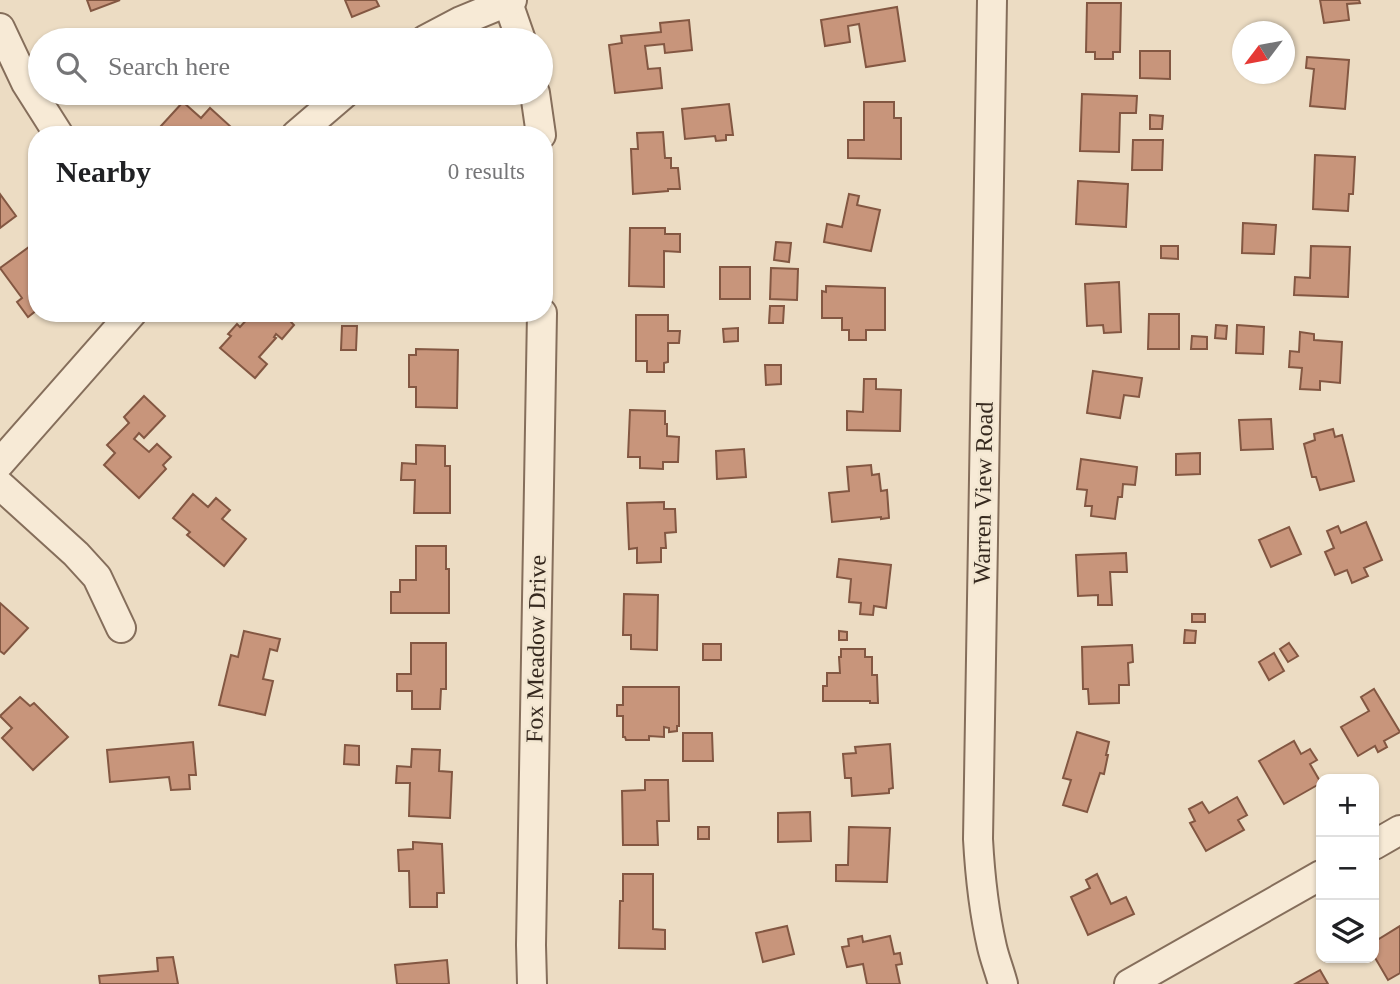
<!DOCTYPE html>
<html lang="en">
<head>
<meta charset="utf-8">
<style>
  body { margin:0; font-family:Georgia,serif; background:#f6f6f6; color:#202124 }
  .controls { position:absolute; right:21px; bottom:21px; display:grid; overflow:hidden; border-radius:14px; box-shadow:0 2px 5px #0004 }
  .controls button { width:63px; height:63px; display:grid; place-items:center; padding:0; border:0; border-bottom:2px solid #e0e0e0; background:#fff; color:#202124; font:35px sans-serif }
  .compass { position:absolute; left:1232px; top:21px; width:63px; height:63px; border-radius:50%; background:#fff; box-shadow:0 2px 5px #0004; rotate:238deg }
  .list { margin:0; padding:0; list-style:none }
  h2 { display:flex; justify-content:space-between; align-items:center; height:91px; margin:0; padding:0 28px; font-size:30px }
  h2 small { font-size:23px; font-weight:400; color:#757577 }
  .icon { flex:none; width:38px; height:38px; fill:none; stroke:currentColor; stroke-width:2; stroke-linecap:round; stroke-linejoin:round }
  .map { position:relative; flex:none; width:1400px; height:984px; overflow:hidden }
  .search { position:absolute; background:#fff; box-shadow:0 2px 5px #0004; left:28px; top:28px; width:525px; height:77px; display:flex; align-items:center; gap:18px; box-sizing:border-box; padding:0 24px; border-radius:38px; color:#757577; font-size:26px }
  .panel { position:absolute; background:#fff; box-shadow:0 2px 5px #0004; left:28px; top:126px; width:525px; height:196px; border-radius:28px }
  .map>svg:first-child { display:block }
  .building { fill:#c8957b; stroke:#835742; stroke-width:2 }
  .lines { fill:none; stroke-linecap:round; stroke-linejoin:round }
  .minor-casing { stroke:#856e5b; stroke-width:32 }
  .minor { stroke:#f7ead6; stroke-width:28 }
  .labels { text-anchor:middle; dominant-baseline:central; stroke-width:5; stroke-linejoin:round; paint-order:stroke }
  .street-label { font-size:24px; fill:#35281e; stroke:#f3e7d2 }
</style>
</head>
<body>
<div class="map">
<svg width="1400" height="984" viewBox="0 0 1400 984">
  <rect width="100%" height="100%" fill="#ecdcc3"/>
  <g class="building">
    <polygon points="87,0 120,0 91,11"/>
    <polygon points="345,0 376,0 379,6 352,17"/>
    <polygon points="1320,0 1359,0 1360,3 1347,4 1349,20 1324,23"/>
    <polygon points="1087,3 1121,3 1120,52 1113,52 1113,59 1095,59 1095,52 1086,52"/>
    <polygon points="897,7 905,61 866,67 859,24 848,26 850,42 825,46 821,20"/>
    <polygon points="689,20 692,50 665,53 664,44 645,46 648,69 660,68 662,88 615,93 609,45 622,43 621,36 661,32 660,23"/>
    <polygon points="155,30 162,40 139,40"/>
    <polygon points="1140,51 1170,51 1170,79 1140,78"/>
    <polygon points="1307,57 1349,60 1345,109 1310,106 1314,69 1306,68"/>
    <polygon points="267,93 282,93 273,100"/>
    <polygon points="1082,94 1137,96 1136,113 1120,113 1119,152 1080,151"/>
    <polygon points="183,102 201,118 210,108 231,127 224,135 171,135 161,126"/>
    <polygon points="864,102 894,102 894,118 901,118 901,159 848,158 848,140 864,140"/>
    <polygon points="729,104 733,135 726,135 726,140 716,141 715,136 685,139 682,109"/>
    <polygon points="1150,115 1163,116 1162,129 1150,129"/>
    <polygon points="663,132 665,158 671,158 671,168 678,168 680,189 668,189 668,191 633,194 631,149 638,149 637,133"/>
    <polygon points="1133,140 1163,140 1162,170 1132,170"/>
    <polygon points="1315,155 1355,157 1353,194 1349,194 1348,211 1313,209"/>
    <polygon points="1078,181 1128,184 1126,227 1076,224"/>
    <polygon points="0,194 16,216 0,228"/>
    <polygon points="849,194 859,196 857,205 880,210 871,251 824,242 827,224 842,227"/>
    <polygon points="1243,223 1276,225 1274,254 1242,253"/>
    <polygon points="630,228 665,228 665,234 680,234 680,252 664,251 664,287 629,286"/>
    <polygon points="776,242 791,243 789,262 774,260"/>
    <polygon points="1161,246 1178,246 1178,259 1161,258"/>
    <polygon points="1311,246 1350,247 1348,297 1294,295 1295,277 1310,278"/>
    <polygon points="29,247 37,258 37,310 28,317 17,302 22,298 0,268"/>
    <rect x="720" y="267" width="30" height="32"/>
    <polygon points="771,268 798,269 797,300 770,299"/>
    <polygon points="1119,282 1121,332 1104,333 1103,325 1087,326 1085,284"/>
    <polygon points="826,286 885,288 885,330 866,330 866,340 849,340 849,330 842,330 842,318 822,318 822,291 826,292"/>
    <polygon points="770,306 784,306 783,323 769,323"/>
    <polygon points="258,313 298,314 291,322 294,325 282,339 276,334 274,337 276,338 259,357 267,364 255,378 220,348 231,336 228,334 237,324 240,327 250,316 253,319"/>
    <polygon points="1149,314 1179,314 1179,349 1148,349"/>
    <polygon points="636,315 668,315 668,331 680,331 679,343 668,343 668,362 664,363 664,372 647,372 647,361 636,361"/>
    <polygon points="1216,325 1227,326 1226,339 1215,338"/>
    <polygon points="1237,325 1264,327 1263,354 1236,353"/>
    <polygon points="342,326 357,326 356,350 341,350"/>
    <polygon points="738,328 738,341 724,342 723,329"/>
    <polygon points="1300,332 1314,334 1314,340 1342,342 1340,383 1320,381 1320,390 1300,389 1302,368 1289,367 1290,351 1299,352"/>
    <polygon points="1192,336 1207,337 1207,349 1191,349"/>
    <polygon points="416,349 458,350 457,408 416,407 416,387 409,387 409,355 416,355"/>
    <polygon points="765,365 781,365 781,384 766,385"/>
    <polygon points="1093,371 1142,378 1139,397 1124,395 1120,418 1087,413"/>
    <polygon points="864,379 876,379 876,389 901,390 900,431 847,430 847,411 863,412"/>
    <polygon points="144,396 165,416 144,438 139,433 134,439 149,452 157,444 171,457 163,465 166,469 139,498 104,465 115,453 107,445 129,423 124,417"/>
    <polygon points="630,410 665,411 665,424 667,424 667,436 679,437 678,462 663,462 663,469 640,468 640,457 628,457"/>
    <polygon points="1271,419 1273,449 1241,450 1239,420"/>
    <polygon points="1333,429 1335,437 1342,435 1354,481 1320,490 1316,477 1312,477 1304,444 1315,440 1314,434"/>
    <polygon points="416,445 445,446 445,466 450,466 450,513 414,513 415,480 401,480 402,463 416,464"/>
    <polygon points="744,449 746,477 717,479 716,451"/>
    <polygon points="1200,453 1200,474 1176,475 1176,454"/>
    <polygon points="1081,459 1137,467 1135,485 1123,484 1122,497 1118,497 1115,519 1091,516 1092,506 1085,506 1087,490 1077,489"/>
    <polygon points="871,465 872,475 879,474 881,491 887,490 889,518 881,519 881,517 832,522 829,493 849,491 847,467"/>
    <polygon points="193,494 208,507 216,498 230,510 222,519 246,539 224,566 187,535 190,532 173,518"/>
    <polygon points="664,502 664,509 675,509 676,532 665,533 666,548 661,548 661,562 637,563 637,548 629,549 627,503"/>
    <polygon points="1366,522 1382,560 1364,568 1368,576 1352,583 1347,570 1335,575 1325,552 1334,548 1327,531 1338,526 1341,533"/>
    <polygon points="1289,527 1301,554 1271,567 1259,540"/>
    <polygon points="416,546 446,546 446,569 449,569 449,613 391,613 391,592 400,592 400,580 416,580"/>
    <polygon points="1126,553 1127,572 1110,572 1112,605 1098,605 1098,595 1078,596 1076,555"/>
    <polygon points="839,559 891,565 886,608 874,606 873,615 860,614 861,603 849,602 851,579 837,577"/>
    <polygon points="624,594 658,595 657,650 631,649 631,635 623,635"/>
    <polygon points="0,603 28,628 4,654 0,651"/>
    <rect x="1192" y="614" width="13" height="8"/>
    <polygon points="1185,630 1196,631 1195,643 1184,643"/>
    <polygon points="244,631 280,639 277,651 270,649 263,679 273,681 265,715 219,705 231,655 238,657"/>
    <polygon points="839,631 847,632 847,640 839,640"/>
    <polygon points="411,643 446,643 446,689 441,689 440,709 412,709 412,691 397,691 397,674 411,674"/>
    <polygon points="1289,643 1298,656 1288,662 1280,649"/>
    <rect x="703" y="644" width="18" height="16"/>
    <polygon points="1132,645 1133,662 1128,663 1129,685 1119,685 1119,703 1089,704 1088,689 1083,689 1082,647"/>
    <polygon points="841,649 865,649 865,657 872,657 872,675 877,675 878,703 870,703 870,701 823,701 823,686 827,686 827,673 840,673 839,657 841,657"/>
    <polygon points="1274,653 1284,671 1269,680 1259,662"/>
    <polygon points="623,687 679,687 679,726 677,726 677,731 669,732 669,728 664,727 664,737 649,736 649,740 626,740 625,737 623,737 623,716 617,716 617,705 623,705"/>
    <polygon points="1374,689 1400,732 1384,741 1387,747 1378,752 1375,746 1358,756 1341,727 1369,711 1361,697"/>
    <polygon points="20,697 30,706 34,703 68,737 33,770 2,738 12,728 0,716"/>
    <polygon points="1077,732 1109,742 1106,755 1108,755 1104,774 1100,773 1087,812 1063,805 1071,780 1063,778"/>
    <polygon points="683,733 712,733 713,761 683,761"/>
    <polygon points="1294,741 1301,754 1310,749 1317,760 1310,764 1321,783 1284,804 1259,761"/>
    <polygon points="193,742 196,775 189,775 190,789 171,790 169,777 110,782 107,750"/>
    <polygon points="890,744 893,788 889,789 889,793 852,796 851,778 845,778 843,754 856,753 855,747"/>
    <polygon points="345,745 359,746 359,765 344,764"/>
    <polygon points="412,749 440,750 439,771 452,772 450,818 409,816 410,783 396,783 397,766 411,767"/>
    <polygon points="645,780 668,780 669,821 657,821 658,845 623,845 622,791 645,790"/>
    <polygon points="1237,797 1247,815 1238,820 1244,830 1206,851 1190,823 1195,821 1189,809 1202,802 1209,813"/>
    <polygon points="810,812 811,841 778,842 778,813"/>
    <rect x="698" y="827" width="11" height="12"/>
    <polygon points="849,827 890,828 887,882 836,881 836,865 848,865"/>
    <polygon points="413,842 442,844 444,893 437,893 437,907 410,907 409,871 399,871 398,850 413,849"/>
    <polygon points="623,874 653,874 653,929 665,930 665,949 619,948 620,901 623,901"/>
    <polygon points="1097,874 1111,904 1126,897 1134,914 1088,935 1071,897 1090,888 1086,880"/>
    <polygon points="787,926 794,954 763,962 756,933"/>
    <polygon points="1400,926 1400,973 1388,980 1374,956 1374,942"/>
    <polygon points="862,936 863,942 890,936 894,954 900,953 902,964 896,965 900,984 867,984 863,964 847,967 842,947 849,946 848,939"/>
    <polygon points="173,957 178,984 100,984 99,976 158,971 157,958"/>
    <polygon points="447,960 449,984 397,984 395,965"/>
    <polygon points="1320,970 1328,984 1295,984"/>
  </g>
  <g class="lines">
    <defs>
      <g id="minor">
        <polyline points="507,0 521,40"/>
        <path d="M992,0L978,839C980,876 984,912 992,947C995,960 1000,972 1003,984"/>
        <polyline points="0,28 26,83 59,135"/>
        <polyline points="425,40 461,21 512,0"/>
        <polyline points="535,93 541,135"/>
        <polyline points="296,135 345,93"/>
        <polyline points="0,463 132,313"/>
        <polyline points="0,485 76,554 97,577 121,628"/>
        <polyline points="1374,845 1400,830"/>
        <polyline points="532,984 531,945 542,313"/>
        <polyline points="1129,984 1321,875"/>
      </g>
    </defs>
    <use href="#minor" class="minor-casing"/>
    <use href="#minor" class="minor"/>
  </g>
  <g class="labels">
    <g class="street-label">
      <text transform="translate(983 493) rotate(-89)">Warren View Road</text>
      <text transform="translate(536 649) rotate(-89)">Fox Meadow Drive</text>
    </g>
  </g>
</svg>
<div class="controls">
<button>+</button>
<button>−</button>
<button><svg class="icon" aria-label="layers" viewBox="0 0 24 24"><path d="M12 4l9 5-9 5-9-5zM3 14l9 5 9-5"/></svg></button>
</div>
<svg class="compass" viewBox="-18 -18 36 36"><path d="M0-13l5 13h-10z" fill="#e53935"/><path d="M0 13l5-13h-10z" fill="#757577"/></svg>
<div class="search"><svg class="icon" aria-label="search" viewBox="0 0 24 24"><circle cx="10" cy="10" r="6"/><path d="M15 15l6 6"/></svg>Search here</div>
<section class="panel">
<h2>Nearby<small>0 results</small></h2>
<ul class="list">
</ul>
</section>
</div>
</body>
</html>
